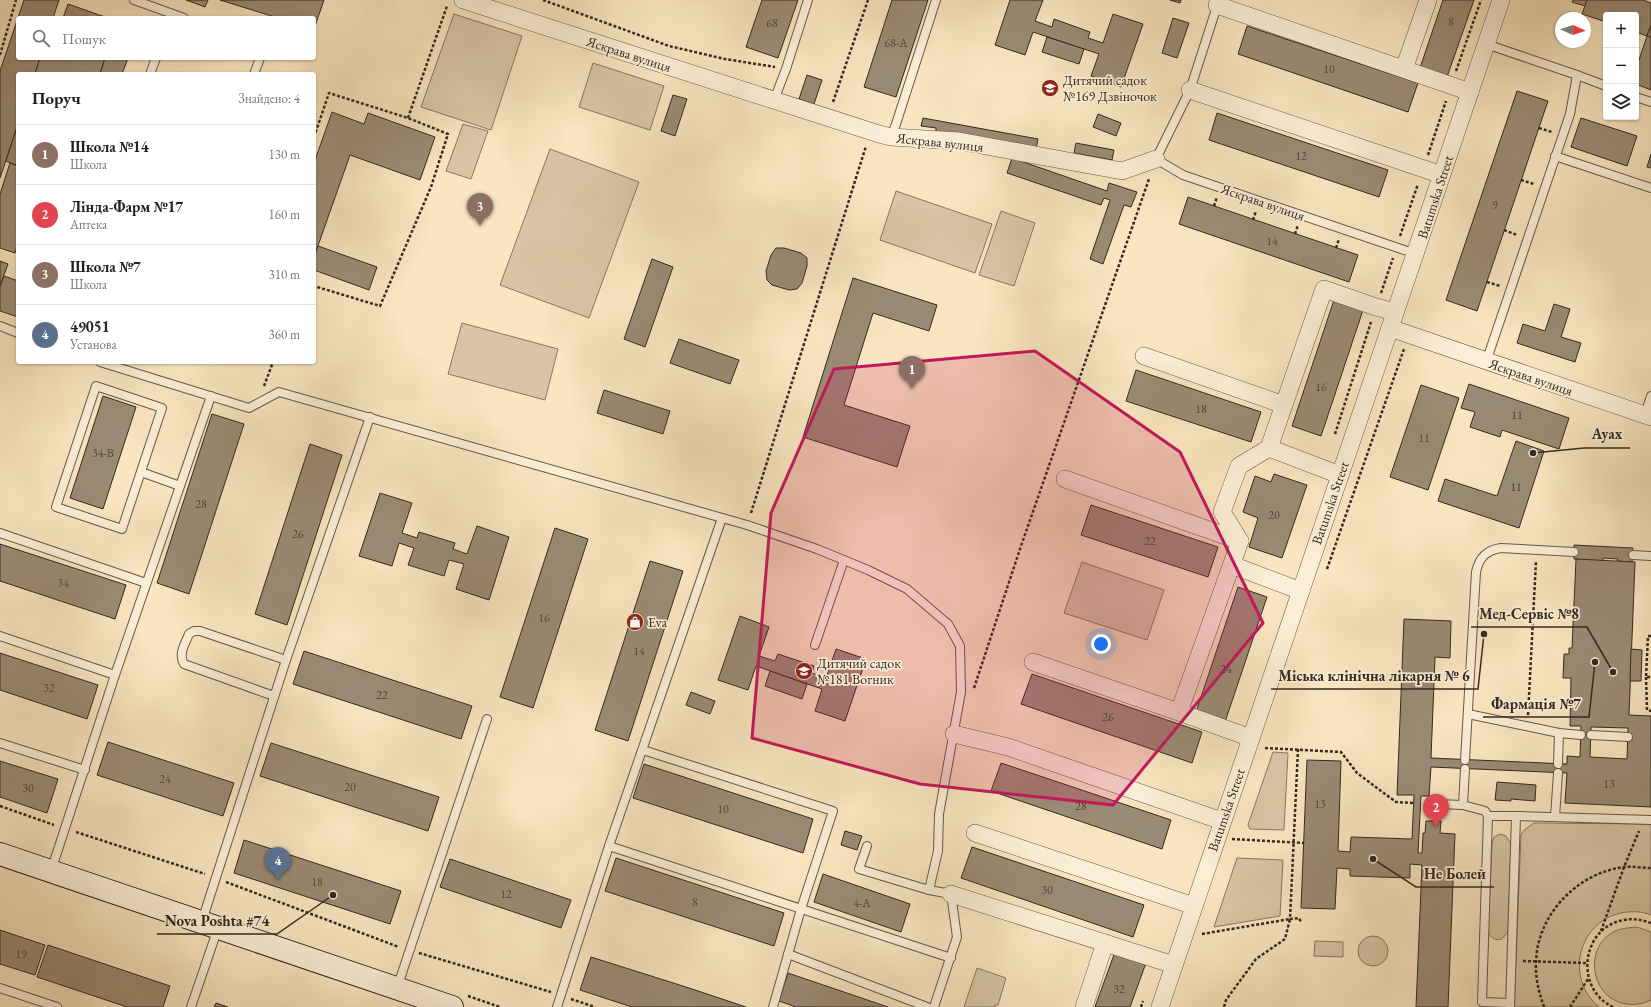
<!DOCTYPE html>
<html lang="uk">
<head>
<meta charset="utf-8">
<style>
  body { margin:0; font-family:"EB Garamond",serif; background:#f2f2f2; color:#222 }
  .controls { position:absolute; right:12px; top:12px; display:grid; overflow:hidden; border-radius:4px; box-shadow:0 1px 3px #0004 }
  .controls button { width:36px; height:36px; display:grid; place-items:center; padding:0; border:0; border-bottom:1px solid #e0e0e0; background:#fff; color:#222; font:20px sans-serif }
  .compass { position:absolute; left:1555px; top:12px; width:36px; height:36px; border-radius:50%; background:#fff; box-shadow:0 1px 3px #0004; rotate:93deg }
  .you { position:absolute; left:1101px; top:644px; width:14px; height:14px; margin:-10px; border:3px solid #fff; border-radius:50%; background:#1a73e8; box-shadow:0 0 0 6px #1a73e833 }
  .badge { display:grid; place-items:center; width:26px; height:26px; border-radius:50%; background:#7c3aed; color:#fff; font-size:13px; font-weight:700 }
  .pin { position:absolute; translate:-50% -33px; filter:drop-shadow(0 1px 2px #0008) }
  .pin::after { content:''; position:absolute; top:21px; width:14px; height:12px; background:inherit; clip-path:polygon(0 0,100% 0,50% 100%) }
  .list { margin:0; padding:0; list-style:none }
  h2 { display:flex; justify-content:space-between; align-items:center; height:52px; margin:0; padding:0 16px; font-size:17px }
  h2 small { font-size:13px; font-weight:400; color:#767676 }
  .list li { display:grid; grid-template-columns:26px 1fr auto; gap:12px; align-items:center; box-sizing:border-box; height:60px; padding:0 16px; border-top:1px solid #e0e0e0 }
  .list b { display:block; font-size:15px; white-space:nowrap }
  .list p { margin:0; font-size:13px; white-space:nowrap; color:#767676 }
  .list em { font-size:13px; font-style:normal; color:#767676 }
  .icon { flex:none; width:22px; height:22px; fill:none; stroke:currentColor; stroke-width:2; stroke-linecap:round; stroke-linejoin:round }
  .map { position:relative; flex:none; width:1651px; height:1007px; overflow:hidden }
  .search { position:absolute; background:#fff; box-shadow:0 1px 3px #0004; left:16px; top:16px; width:300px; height:44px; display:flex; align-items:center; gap:10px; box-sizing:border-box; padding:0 14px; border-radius:4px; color:#767676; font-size:15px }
  .panel { position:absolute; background:#fff; box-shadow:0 1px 3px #0004; left:16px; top:72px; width:300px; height:292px; border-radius:4px }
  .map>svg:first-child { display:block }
  .green { fill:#d8c5a5; stroke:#867763 }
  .building { fill:#9a8b74; stroke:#342921; fill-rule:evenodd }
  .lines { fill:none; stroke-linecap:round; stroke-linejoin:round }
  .lane-casing { stroke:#655849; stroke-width:10 }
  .street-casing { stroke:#655849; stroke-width:18 }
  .secondary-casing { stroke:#342921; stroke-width:24 }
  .path { stroke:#342921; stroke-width:2.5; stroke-dasharray:3 2; stroke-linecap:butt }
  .lane { stroke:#fbeed6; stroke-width:8 }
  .street { stroke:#fbeed6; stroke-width:17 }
  .secondary { stroke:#fbeed6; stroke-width:22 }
  .marked { fill:#c2185b; fill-opacity:0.2; stroke:#c2185b; stroke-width:3; stroke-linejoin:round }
  .labels { text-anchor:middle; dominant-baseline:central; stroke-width:3.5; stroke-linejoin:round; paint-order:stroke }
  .number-label { font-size:12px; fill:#4e4236 }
  .street-label { font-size:14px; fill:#342921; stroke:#fbeed6 }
  .poi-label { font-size:14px; fill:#342921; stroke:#fbeed6; text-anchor:start }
  .leader { fill:none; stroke:#342921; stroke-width:1.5 }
  .callout-dot { fill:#342921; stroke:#fbeed6; stroke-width:1.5 }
  .callout-label { font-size:15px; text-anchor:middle; font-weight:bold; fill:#342921; stroke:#fbeed6; stroke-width:3.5; stroke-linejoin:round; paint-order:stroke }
</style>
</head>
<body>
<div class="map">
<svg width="1651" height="1007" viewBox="0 0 1651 1007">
  <rect width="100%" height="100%" fill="#f9e5c0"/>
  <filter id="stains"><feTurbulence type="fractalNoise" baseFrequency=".005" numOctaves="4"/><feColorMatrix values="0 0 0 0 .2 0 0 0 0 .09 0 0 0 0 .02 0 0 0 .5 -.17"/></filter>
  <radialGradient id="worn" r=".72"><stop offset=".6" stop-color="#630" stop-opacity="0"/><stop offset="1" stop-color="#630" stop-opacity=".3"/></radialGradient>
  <g class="green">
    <polygon points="454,14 522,36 491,130 421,107"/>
    <polygon points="593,63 664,86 650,130 579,107"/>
    <polygon points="463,124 488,131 471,179 446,171"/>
    <polygon points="550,149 639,182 589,318 500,285"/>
    <polygon points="896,191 992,224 975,273 880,240"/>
    <polygon points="1001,211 1035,223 1014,286 979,275"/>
    <polygon points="462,323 558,349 545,400 448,374"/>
    <polygon points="1082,562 1164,590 1147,640 1064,613"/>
    <polygon points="1273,752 1288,753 1284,830 1250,829 1248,825"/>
    <path d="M1534,823L1651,824V915C1642,911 1631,911 1621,913C1577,923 1565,979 1599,1007H1514L1521,835L1524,830Z"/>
    <path d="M1500,834L1506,836L1511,844L1508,932L1502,939C1495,941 1490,938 1488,931L1492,843L1494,837Z"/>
    <polygon points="1237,858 1283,860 1280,916 1214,927"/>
    <path d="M1637,927L1651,932V1000C1644,1004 1635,1005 1627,1004C1592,1000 1582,950 1613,932C1621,928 1628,928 1637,927Z"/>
    <circle cx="1373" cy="951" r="15"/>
    <polygon points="1315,941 1343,942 1343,957 1314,956"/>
    <polygon points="977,968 1006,978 998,1005 995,1005 995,1007 964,1007"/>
  </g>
  <g class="building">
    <polygon points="24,0 59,0 53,18 18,18 18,58 40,58 35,74 18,74 18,124 0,178 0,71"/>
    <polygon points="186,0 208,0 205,7"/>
    <polygon points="220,0 324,0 314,29 314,18 278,18"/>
    <polygon points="762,0 798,0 778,58 746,47"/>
    <polygon points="892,0 928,0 896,97 864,87"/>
    <polygon points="1010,0 1043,0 1035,21 1052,27 1054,19 1090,32 1088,38 1103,43 1113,14 1143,24 1121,87 1091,76 1099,54 1033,32 1025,55 995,45"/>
    <polygon points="1170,0 1181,0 1180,3"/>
    <polygon points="1443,0 1474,0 1447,77 1420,68"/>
    <polygon points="1573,0 1587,0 1585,6 1572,2"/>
    <polygon points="1587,0 1643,0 1651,3 1651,25 1647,36 1636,32 1636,15 1606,15 1606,22 1582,14"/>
    <polygon points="68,4 108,18 63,18"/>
    <polygon points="1173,18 1189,23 1177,58 1162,53"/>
    <polygon points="1651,25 1651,37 1647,36"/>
    <polygon points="1247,26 1418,83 1408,112 1238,54"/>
    <polygon points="1647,36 1651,37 1651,90 1636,84 1636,69"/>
    <polygon points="1047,37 1084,49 1079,64 1042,52"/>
    <polygon points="40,58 105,58 100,74 35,74"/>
    <polygon points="105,58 128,58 122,74 100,74"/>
    <polygon points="807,75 822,80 814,104 799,99"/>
    <polygon points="1517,91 1548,101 1477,311 1446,300"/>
    <polygon points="673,95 687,99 675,136 661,131"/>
    <polygon points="332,112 364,124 368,113 435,137 420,180 350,155 314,257 314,163"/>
    <polygon points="1217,113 1388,170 1379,197 1209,140"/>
    <polygon points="1098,114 1121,123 1116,136 1093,127"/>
    <polygon points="923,118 1038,139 1036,149 936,134 936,128 921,126"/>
    <polygon points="1581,118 1637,136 1627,166 1571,147"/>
    <polygon points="18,124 18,166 6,161"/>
    <polygon points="1076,143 1114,150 1112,160 1074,153"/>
    <polygon points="1651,154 1651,168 1647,167"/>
    <polygon points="1012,158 1107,191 1109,183 1137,192 1131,207 1124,205 1103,264 1090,259 1110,200 1104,198 1101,205 1007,173"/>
    <polygon points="10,163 18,166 18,243 15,253 0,248 0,194"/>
    <polygon points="1188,197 1358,255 1349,282 1179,224"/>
    <polygon points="318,246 377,267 369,290 314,270 314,257"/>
    <polygon points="776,248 784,248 801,253 807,258 807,266 802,283 797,289 789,290 772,285 767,280 766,271 771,255"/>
    <polygon points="652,259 673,267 645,347 624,339"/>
    <polygon points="0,261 8,264 0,286"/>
    <polygon points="4,276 18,281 18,317 0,311 0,286"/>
    <polygon points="853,278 937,305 929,331 873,313 844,405 910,426 897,467 803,437"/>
    <polygon points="1334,300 1363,310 1321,436 1292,426"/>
    <polygon points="1554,304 1570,309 1561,337 1581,343 1575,362 1517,343 1523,324 1545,331"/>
    <polygon points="679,339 739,360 730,384 670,363"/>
    <polygon points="1136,370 1261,412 1251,442 1126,401"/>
    <polygon points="1469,384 1569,418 1559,449 1502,430 1500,437 1470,427 1475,412 1461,408"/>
    <polygon points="1421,385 1459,398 1428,490 1390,477"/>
    <polygon points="604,390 670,411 663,434 597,413"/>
    <polygon points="103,396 136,407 103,509 70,498"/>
    <polygon points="212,414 244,424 189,594 157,583"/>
    <polygon points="1516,441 1544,451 1519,528 1438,501 1445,479 1497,496"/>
    <polygon points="310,444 342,455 287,625 255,614"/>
    <polygon points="1274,474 1307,485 1282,558 1249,547 1258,518 1243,512 1255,476 1271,482"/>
    <polygon points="380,493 412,503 402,533 417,538 419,532 455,543 453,549 467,554 477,526 509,537 489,600 456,589 464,564 449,560 444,576 408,565 414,548 399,543 392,566 359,556"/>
    <polygon points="1091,505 1218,547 1208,577 1081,535"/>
    <polygon points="555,528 588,539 533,708 500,697"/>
    <polygon points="0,544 126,585 115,619 0,581"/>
    <polygon points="1574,545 1633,548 1632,562 1617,561 1618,559 1603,558 1603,561 1574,559"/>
    <path d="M1576,559L1635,562L1629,715L1651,716V807L1565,803L1567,773L1431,767L1429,796H1421L1418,853H1422L1423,833H1425L1426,821H1441L1440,833L1455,834L1448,1007H1416L1422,865L1410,864V878L1350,876V869L1337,868L1335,909L1301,908L1307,760L1341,761L1338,851L1350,852L1351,837L1412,839L1414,795H1397L1404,619L1451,621L1450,658L1435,657L1431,758L1567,764V756L1580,757L1581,726H1570L1571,678H1563L1564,654H1569V648H1572ZM1591,727L1628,728L1627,759L1590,757Z"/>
    <polygon points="650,561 683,571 628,741 595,730"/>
    <polygon points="1238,587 1267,597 1225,722 1196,712"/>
    <polygon points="740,616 769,627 759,656 775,661 778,654 814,666 812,673 826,678 836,649 866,659 845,721 815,711 822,689 756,666 748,690 718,680"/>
    <polygon points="1631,649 1642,650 1641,681 1630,681"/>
    <polygon points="304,651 472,706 461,739 293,684"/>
    <polygon points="0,653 98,685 87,719 0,690"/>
    <polygon points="770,671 807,684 802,699 765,686"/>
    <polygon points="1032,674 1202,732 1192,763 1021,704"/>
    <polygon points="691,692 715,701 710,714 686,705"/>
    <polygon points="108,742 234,783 223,816 97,775"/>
    <polygon points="271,743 439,797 428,831 260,776"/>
    <polygon points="0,761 58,779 47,813 0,797"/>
    <polygon points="1001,763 1171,820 1162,849 991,791"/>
    <polygon points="644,764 813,819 803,853 633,798"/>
    <polygon points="1497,782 1536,785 1535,801 1511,799 1511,801 1495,800"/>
    <polygon points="845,831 862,836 857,850 841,845"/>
    <polygon points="244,840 401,891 390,924 234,873"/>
    <polygon points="972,847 1144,905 1133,937 961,878"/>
    <polygon points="616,858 784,913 774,946 605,891"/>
    <polygon points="450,859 571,900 561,928 440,887"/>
    <polygon points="823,874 910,904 901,932 814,902"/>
    <polygon points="0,930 45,945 35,975 0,964"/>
    <polygon points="48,945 170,986 163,1007 127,1007 37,977"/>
    <polygon points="1115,952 1146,963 1130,1007 1095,1007"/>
    <polygon points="591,957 686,987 746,1007 632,1007 580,990"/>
    <polygon points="788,973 888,1007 796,1007 779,1001"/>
    <polygon points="216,1003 228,1007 214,1007"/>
  </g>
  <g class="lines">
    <defs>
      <g id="lane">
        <polyline points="134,0 184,18"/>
        <polyline points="1218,3 1190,90 1156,159 1183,175 1416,254"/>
        <polyline points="1486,44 1577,75 1570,114 1486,362"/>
        <polyline points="150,74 156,58"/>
        <polyline points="254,74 260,58"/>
        <polyline points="1577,75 1606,86"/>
        <polyline points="1636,97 1651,102"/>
        <polyline points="774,100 786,69 808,0"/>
        <polyline points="891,137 896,124 936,0"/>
        <polyline points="1555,156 1651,188"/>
        <polyline points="0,326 18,333"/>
        <polyline points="100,362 249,408 279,392 747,525 817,549 868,570 907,589 948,624 960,646 961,692 939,814 938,851 929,890"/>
        <polygon points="96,386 162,408 122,529 56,507"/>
        <polyline points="1645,415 1651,396"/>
        <polyline points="141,472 180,486"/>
        <polyline points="0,533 146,583"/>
        <polyline points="1633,555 1651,556"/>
        <polyline points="0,636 115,675"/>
        <polyline points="815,645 844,560"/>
        <path d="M274,696L184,664C178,654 185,644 189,634L194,631H200L286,660"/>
        <polyline points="1468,714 1559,733"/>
        <polyline points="1591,735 1628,737"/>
        <polyline points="0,743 85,770"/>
        <polyline points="643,750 833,811 801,909 773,1007"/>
        <path d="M1465,760L1476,572C1479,558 1486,550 1501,548L1574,552"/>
        <polyline points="1558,764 1559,733 1581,735"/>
        <polyline points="1437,804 1463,805 1485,811 1488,816 1516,816"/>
        <polyline points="1463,805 1465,769"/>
        <polyline points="1488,816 1482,1002 1510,1003"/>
        <polyline points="1555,817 1558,773"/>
        <polyline points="609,846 951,958"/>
        <polyline points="867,846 859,869 929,890 951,894 957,937 934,1007"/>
        <polyline points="51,871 115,675 211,396"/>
        <polyline points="202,921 286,660 370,417"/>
        <polyline points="788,954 927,1007"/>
        <polyline points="0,988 57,1007"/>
        <polyline points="397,988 487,719"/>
        <polyline points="191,1007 218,928"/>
        <polyline points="557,1007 609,846 722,518"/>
        <polyline points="1510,1007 1516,816 1651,820"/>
      </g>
      <g id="street">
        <polyline points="463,0 879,134 891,137 959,141 1122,171 1156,159"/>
        <polyline points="1217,5 1470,92"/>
        <polyline points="1404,69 1428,0"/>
        <polyline points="1190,90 1442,175"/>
        <polyline points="1390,328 1651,417"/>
        <polyline points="1144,356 1284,405"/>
        <polyline points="1269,448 1340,475"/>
        <polyline points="1065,479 1240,541"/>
        <polyline points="1232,565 1301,591"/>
        <polyline points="1033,662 1179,712 1251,738"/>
        <polyline points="1179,712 1240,541 1222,512 1239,466 1269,448 1324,289 1376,307 1395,312"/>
        <polyline points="954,734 1008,747 1222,821"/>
        <polyline points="975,833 1194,906"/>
        <polyline points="951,894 1174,965"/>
        <polyline points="1084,1007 1105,943"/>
        <polyline points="1160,1007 1501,0"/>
      </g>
      <polyline id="secondary" points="0,854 452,1007"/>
    </defs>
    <use href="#lane" class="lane-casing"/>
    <use href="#street" class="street-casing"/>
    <use href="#secondary" class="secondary-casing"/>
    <g class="path">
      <polyline points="543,0 669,46 725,59 775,67"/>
      <polyline points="0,55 16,0"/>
      <polyline points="1456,71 1481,0"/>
      <polyline points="833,102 868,0"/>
      <polyline points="408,118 447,6"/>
      <polyline points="1539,128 1552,132"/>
      <polyline points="314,137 329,93 408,118 448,134 431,187 380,306 314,286"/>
      <polyline points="1428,155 1446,101"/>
      <polyline points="1521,180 1534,184"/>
      <polyline points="1214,206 1217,197"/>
      <polyline points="1253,220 1256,211"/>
      <polyline points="1504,230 1517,235"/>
      <polyline points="1295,234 1298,225"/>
      <polyline points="1400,236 1418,184"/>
      <polyline points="1336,248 1339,239"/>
      <polyline points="1487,282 1500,286"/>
      <polyline points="1381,293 1393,258"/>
      <polyline points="264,386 273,362"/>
      <polyline points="1335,434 1371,322"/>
      <polyline points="751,513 866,146"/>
      <polyline points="1327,569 1404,349"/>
      <polyline points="1651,636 1648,636 1646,677 1651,677"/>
      <polyline points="1646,677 1647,710 1651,711"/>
      <polyline points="974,688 1021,546 1149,179"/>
      <polyline points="1528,715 1536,561"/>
      <polyline points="1265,748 1341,752 1357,773 1396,802 1413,803"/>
      <polyline points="1298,749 1290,919 1299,918 1301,922"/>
      <polyline points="0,806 54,825"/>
      <polyline points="76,832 205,874"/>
      <polyline points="1232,839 1304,843"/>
      <polyline points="226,882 399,947"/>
      <polyline points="1601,931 1624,867 1639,831"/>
      <polyline points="1202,934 1290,919 1285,939 1256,959 1226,1000 1224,1007"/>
      <polyline points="419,953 551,992"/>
      <polyline points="1523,961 1586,963"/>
      <polyline points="468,996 500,1007"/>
      <polyline points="571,999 595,1007"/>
      <polyline points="1141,1007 1143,1001"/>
      <path d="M1544,1007C1539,992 1535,978 1536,962C1537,915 1577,873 1624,867C1632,866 1642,868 1651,868"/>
      <polyline points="1570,1007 1588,979"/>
      <path d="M1613,1007C1574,989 1581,927 1624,920C1634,918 1642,920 1651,923"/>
    </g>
    <use href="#lane" class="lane"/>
    <use href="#street" class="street"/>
    <use href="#secondary" class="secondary"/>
  </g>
  <path class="marked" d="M1035,351L1180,452L1263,623L1113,805L920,784L752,738L771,513L834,369Z"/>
  <defs>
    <symbol id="school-disc" viewBox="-11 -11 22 22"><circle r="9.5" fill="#8f2418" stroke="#fbeed6"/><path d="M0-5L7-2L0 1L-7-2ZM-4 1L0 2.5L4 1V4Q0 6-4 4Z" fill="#fff"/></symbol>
    <symbol id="shop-disc" viewBox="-11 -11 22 22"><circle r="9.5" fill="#8f2418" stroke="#fbeed6"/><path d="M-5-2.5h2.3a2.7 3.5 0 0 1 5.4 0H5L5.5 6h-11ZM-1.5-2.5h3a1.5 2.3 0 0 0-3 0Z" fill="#fff"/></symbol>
  </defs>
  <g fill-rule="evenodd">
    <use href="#school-disc" x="1040" y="78" width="20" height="20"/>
    <use href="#shop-disc" x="625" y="612" width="20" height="20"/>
    <use href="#school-disc" x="794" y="661" width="20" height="20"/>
  </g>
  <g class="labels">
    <g class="number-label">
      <text x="1451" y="22">8</text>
      <text x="772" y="23">68</text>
      <text x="896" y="43">68-А</text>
      <text x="1329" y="69">10</text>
      <text x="1301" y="156">12</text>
      <text x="1495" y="205">9</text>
      <text x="1272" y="241">14</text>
      <text x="1321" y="387">16</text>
      <text x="1201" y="409">18</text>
      <text x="1517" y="415">11</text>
      <text x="1424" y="438">11</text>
      <text x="103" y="453">34-В</text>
      <text x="1516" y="487">11</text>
      <text x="201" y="504">28</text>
      <text x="1274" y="515">20</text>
      <text x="298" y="534">26</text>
      <text x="1150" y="541">22</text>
      <text x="63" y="583">34</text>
      <text x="544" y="618">16</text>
      <text x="639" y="651">14</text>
      <text x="1226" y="669">24</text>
      <text x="49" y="688">32</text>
      <text x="382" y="695">22</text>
      <text x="1108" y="717">26</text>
      <text x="165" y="779">24</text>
      <text x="1609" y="784">13</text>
      <text x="350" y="787">20</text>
      <text x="28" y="788">30</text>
      <text x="1320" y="804">13</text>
      <text x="1081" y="806">28</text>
      <text x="723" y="809">10</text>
      <text x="317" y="882">18</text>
      <text x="1047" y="890">30</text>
      <text x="506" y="894">12</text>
      <text x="695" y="902">8</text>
      <text x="862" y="903">4-А</text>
      <text x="21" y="954">19</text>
      <text x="1119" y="989">32</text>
    </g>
    <g class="street-label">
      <text transform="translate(629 54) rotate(18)">Яскрава вулиця</text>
      <text transform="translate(940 142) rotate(6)">Яскрава вулиця</text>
      <text transform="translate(1435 197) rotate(-72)">Batumska Street</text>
      <text transform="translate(1263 202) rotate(19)">Яскрава вулиця</text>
      <text transform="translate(1531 377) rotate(19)">Яскрава вулиця</text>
      <text transform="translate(1330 503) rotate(-71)">Batumska Street</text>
      <text transform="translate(1226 810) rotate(-71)">Batumska Street</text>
    </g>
    <g class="poi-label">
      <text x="1063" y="80">Дитячий садок<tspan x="1063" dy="16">№169 Дзвіночок</tspan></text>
      <text x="648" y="622">Eva</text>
      <text x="817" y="663">Дитячий садок<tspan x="817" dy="16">№181 Вогник</tspan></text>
    </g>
  </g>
  <path class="leader" d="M1533 453L1584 448H1630M1613 672L1587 627H1471M1484 634L1478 689H1271M1595 662L1589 717H1483M1373 859L1416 887H1494M333 895L277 934H157"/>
  <g class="callout-dot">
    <circle cx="1533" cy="453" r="4"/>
    <circle cx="1613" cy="672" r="4"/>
    <circle cx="1484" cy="634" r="4"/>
    <circle cx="1595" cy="662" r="4"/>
    <circle cx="1373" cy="859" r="4"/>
    <circle cx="333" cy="895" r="4"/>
  </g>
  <g class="callout-label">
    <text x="1607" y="439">Ayax</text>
    <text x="1529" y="619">Мед-Сервіс №8</text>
    <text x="1374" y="681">Міська клінічна лікарня № 6</text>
    <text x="1536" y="709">Фармація №7</text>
    <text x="1455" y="879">Не Болей</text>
    <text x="217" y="926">Nova Poshta #74</text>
  </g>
  <rect width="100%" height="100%" filter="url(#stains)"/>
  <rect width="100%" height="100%" fill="url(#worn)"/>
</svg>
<div class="controls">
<button>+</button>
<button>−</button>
<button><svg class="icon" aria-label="layers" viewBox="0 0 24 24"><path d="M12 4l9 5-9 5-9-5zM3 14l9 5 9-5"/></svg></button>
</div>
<svg class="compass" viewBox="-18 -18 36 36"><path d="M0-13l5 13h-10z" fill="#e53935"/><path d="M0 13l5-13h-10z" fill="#767676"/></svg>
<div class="you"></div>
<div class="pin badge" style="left:912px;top:389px;background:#8d6e63">1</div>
<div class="pin badge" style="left:1436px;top:827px;background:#e0444e">2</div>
<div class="pin badge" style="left:480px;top:226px;background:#8d6e63">3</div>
<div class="pin badge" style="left:278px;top:880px;background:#5c6f8a">4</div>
<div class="search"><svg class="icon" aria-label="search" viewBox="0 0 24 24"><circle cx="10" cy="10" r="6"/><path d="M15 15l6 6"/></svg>Пошук</div>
<section class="panel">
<h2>Поруч<small>Знайдено: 4</small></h2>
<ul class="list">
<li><span class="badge" style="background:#8d6e63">1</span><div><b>Школа №14</b><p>Школа</p></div><em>130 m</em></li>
<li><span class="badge" style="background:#e0444e">2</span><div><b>Лінда-Фарм №17</b><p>Аптека</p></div><em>160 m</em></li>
<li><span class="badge" style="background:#8d6e63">3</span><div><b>Школа №7</b><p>Школа</p></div><em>310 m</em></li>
<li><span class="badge" style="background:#5c6f8a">4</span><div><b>49051</b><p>Установа</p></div><em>360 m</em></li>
</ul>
</section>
</div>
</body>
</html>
